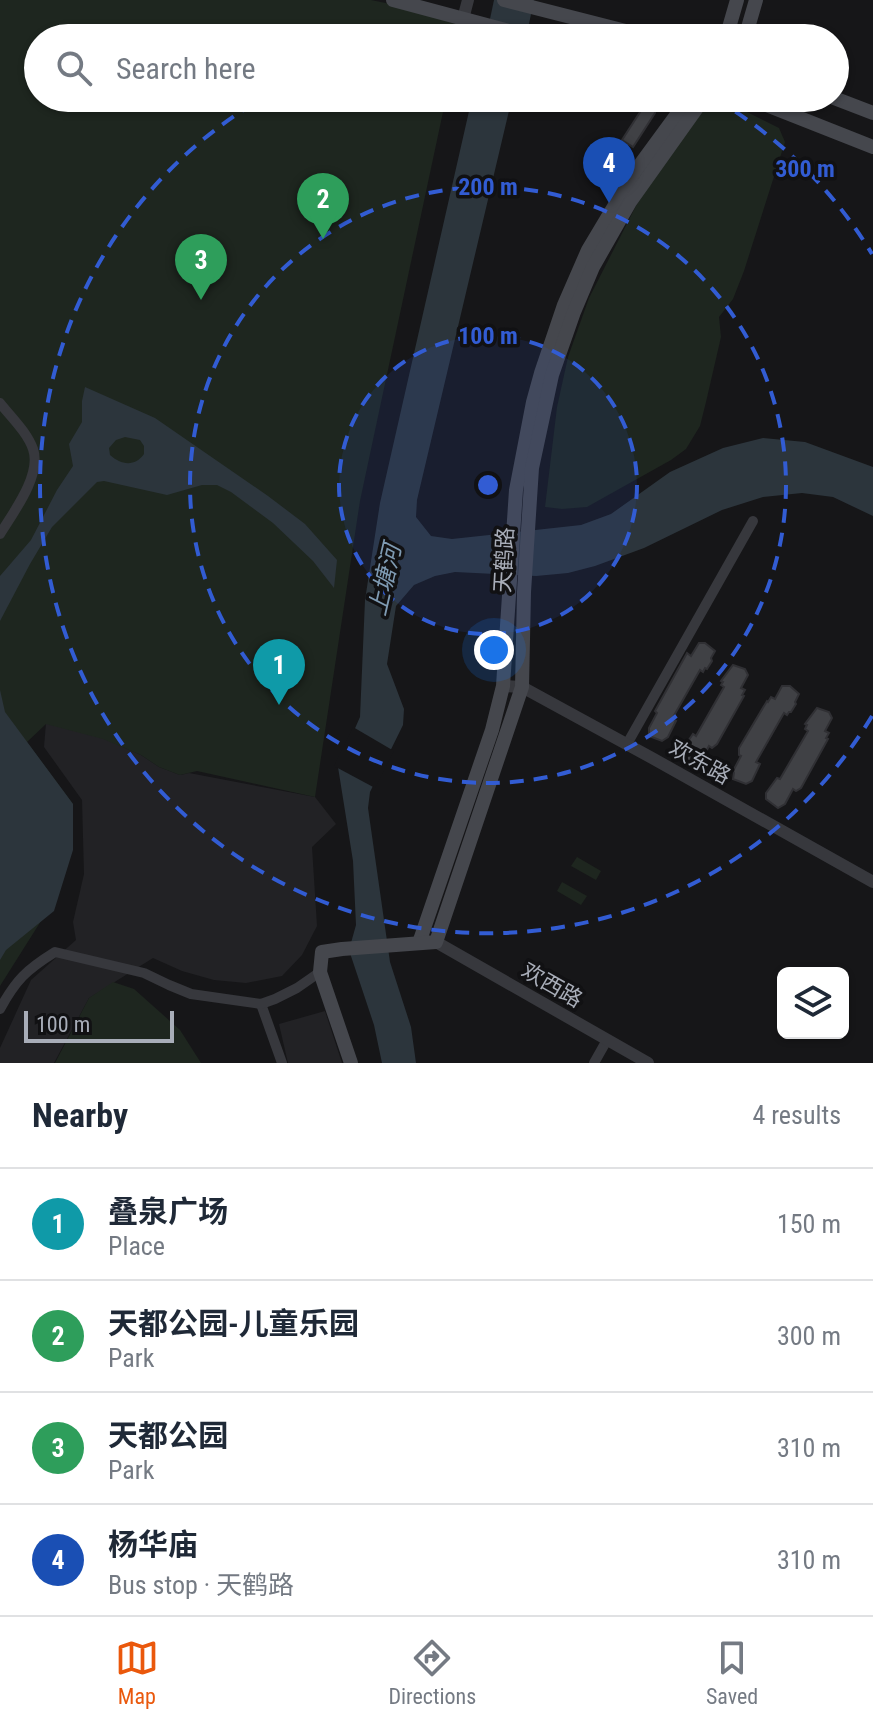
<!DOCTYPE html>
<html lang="en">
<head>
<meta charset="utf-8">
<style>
  body { margin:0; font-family:"Roboto Condensed","Noto Sans SC",sans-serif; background:#f6f6f7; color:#1f2937 }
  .controls { position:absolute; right:24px; bottom:24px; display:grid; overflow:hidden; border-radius:12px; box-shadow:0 2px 6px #0004 }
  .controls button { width:72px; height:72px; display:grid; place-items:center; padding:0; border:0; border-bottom:2px solid #e0e1e3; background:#fff; color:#1f2937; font:40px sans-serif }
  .scale { position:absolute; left:24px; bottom:20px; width:150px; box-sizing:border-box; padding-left:8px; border:4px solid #a8adb8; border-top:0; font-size:22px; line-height:28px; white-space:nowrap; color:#a8adb8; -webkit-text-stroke:6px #111113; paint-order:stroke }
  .you { position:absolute; left:494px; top:650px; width:28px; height:28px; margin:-20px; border:6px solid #fff; border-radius:50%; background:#1a73e8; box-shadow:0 0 0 12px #1a73e833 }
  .badge { display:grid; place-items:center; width:52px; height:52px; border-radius:50%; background:#ea580c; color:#fff; font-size:26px; font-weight:700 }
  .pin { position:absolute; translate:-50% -66px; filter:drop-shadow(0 2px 4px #0008) }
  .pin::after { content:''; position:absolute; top:42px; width:28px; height:24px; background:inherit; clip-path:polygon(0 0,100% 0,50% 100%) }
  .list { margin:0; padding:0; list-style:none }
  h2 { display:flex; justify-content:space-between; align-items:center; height:104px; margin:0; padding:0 32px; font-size:34px }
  h2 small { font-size:26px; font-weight:400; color:#747a83 }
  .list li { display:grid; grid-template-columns:52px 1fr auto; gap:24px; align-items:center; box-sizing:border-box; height:112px; padding:0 32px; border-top:2px solid #e0e1e3 }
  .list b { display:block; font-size:30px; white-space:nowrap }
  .list p { margin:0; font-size:26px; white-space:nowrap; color:#747a83 }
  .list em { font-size:26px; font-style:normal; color:#747a83 }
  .icon { flex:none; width:44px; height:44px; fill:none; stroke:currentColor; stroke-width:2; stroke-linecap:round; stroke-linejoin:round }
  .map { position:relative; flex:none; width:873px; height:1063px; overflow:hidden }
  .search { position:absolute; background:#fff; box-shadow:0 2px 6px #0004; left:24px; right:24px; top:24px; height:88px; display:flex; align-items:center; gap:20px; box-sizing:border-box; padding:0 28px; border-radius:44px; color:#747a83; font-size:30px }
  .sheet { height:552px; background:#fff }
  nav { display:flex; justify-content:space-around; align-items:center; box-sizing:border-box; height:112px; border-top:2px solid #e0e1e3; background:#fff; font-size:22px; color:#747a83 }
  nav a { display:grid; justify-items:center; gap:4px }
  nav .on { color:#ea580c }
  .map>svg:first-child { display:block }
  .built { fill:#222225 }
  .green { fill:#1e261f }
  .water { fill:#2c353c; fill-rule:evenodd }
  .pier { fill:#161618 }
  .building { fill:#404145; stroke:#303034; stroke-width:2 }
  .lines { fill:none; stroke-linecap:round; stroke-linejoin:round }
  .minor { stroke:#37383d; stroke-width:10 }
  .tertiary { stroke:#37383d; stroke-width:12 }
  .secondary { stroke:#45474d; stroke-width:14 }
  .ring { fill:none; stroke:#325cd3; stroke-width:4; stroke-dasharray:14 10 }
  .labels { text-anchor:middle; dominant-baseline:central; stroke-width:7; stroke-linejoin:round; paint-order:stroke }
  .street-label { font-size:22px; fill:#a8adb8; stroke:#111113 }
  .water-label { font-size:24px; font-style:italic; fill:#7f9bb3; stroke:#111113 }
  .centre { fill:#325cd3; stroke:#111113; stroke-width:4 }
  .ring-label { font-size:24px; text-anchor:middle; font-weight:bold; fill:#325cd3; stroke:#111113; stroke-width:7; stroke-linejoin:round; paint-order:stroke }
</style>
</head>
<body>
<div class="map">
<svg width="873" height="1063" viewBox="0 0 873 1063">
  <rect width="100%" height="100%" fill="#161618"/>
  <g class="built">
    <polygon points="63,720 141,755 159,767 180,775 189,773 315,797 336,824 312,847 317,926 302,955 282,976 246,983 214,980 182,971 153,958 89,998 54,1063 0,1063 0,1048 31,980 76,940 73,922 84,874 82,800 44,747 46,723"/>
    <polygon points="325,1011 342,1063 288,1063 279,1024"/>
  </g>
  <g class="green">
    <polygon points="0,0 371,0 463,19 459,38 38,38 38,98 446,98 360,501 315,797 197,771 180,775 159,767 141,755 103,739 46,724 27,742 73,804 41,921 0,986"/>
    <polygon points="717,101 733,105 779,128 785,142 744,271 733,299 719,317 721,337 706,402 700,426 686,449 671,460 587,507 562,509 545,507 557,407 568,357 589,298 639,200 703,110"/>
    <polygon points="577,857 601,871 596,880 571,866"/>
    <polygon points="562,882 587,896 581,905 557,891"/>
    <polygon points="113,982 134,989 180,1030 201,1063 55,1063 89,998"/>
  </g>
  <g class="water">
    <polygon points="494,0 534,0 526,38 486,38"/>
    <polygon points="472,98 512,98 417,500 416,517 431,536 452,539 581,525 611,514 670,472 723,448 763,438 805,442 873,467 873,516 833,497 802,493 763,497 722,510 644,548 595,566 568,573 536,576 455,572 435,576 414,585 396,606 387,664 404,709 403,725 370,792 368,808 390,962 411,1027 416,1063 382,1063 374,1025 349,950 356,925 353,861 338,767 360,717 365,600 380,503"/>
    <path d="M85,387L155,418L268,496L305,524L337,560L334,588L313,561L273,523L231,492L217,485H202L167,495L104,481L97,482L52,527L30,564L0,621V576L31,540L57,490L73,466L69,444L82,422V401ZM125,437L140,440L144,446V454C135,467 121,465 110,455L109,448L116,440Z"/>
    <polygon points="0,690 5,712 73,804 73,850 54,911 6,950 0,960"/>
  </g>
  <polygon class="pier" points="353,727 394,751 375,788 334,766"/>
  <g class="building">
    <polygon points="611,98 650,98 654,100 655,113 633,147 622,140 642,109 611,100"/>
    <polygon points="699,643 705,643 715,651 711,658 712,661 707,669 705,668 703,672 700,670 672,719 676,721 668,737 662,741 649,736 649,728 657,713 655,711 687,653 691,656"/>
    <polygon points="733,665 745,669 748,675 741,688 745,690 742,695 744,696 717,744 712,748 709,746 701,761 699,760 694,764 682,756 682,750 693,734 696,736 724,687 721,685 723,682 721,681"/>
    <polygon points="782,686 790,686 799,694 795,702 796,704 791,712 789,712 787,715 784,713 756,762 760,764 752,781 746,784 733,779 734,773 733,771 741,756 739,755 739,748 767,701 768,702 771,697 775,699"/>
    <polygon points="817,708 829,712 832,718 825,731 829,733 826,738 828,739 801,788 796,791 793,789 785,804 778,808 766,799 766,793 777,778 780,779 808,731 805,729 807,725 805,724"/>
  </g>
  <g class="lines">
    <g class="minor">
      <path d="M0,403C11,417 27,432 33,449C42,475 13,513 0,534"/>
      <polyline points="627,744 753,521"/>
      <polyline points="261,1004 282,1063"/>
      <path d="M0,1009C16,980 26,970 55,952L144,973L169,985L191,994L261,1004L275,999L297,988L320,972"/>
      <polyline points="594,1063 607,1040"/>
    </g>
    <g class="tertiary">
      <polyline points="463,19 468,0"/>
      <polyline points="503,686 522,687 652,758 873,882"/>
      <polyline points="436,942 648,1063"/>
    </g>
    <g class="secondary">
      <polyline points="393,0 535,38"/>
      <polyline points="504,0 653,38"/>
      <polyline points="726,38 737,0"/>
      <polyline points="745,38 756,0"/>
      <polyline points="749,98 873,147"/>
      <polyline points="834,98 873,113"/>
      <polyline points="419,943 492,730 503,686 516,490 533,402 541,373 564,305 588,250 634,173 689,98"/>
      <polyline points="351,1063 320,972 322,952 342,949 436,942 522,687 524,592 532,468 552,375 574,312 593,267 630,202 704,98"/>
    </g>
  </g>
  <circle cx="488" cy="485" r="149" fill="#325cd3" fill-opacity=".12"/>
  <g class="ring">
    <circle cx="488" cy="485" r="149"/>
    <circle cx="488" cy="485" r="298"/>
    <path d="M872 716A448 448 0 1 1 261 99M461 38A448 448 0 0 1 515 38M715 99A448 448 0 0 1 872 254"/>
  </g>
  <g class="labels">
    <g class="street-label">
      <text transform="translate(504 560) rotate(-87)">天鹤路</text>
      <text transform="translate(700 762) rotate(29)">欢东路</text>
      <text transform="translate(552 985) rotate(30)">欢西路</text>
    </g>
    <g class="water-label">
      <text transform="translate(385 580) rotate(-77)">上塘河</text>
    </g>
  </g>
  <circle cx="488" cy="485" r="12" class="centre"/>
  <g class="ring-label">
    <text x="805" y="177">300 m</text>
    <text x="488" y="195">200 m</text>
    <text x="488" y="344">100 m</text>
  </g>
</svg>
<div class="controls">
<button><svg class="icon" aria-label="layers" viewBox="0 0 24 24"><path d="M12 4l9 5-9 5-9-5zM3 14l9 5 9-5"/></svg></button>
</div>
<div class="scale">100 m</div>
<div class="you"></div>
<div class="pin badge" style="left:279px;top:705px;background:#0f9aa8">1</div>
<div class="pin badge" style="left:323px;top:239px;background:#2e9e5b">2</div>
<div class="pin badge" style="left:201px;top:300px;background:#2e9e5b">3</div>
<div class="pin badge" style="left:609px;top:203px;background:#1a4fb4">4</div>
<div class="search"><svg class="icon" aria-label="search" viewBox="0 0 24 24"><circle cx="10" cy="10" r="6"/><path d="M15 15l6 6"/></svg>Search here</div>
</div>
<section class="sheet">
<h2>Nearby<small>4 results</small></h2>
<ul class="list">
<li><span class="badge" style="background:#0f9aa8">1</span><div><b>叠泉广场</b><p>Place</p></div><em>150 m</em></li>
<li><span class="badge" style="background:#2e9e5b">2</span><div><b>天都公园-儿童乐园</b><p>Park</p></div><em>300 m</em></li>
<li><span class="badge" style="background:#2e9e5b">3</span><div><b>天都公园</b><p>Park</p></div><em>310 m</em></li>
<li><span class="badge" style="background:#1a4fb4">4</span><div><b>杨华庙</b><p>Bus stop · 天鹤路</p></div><em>310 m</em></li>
</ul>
</section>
<nav>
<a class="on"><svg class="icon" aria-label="map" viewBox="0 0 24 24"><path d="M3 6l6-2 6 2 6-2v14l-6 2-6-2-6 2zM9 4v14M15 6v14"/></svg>Map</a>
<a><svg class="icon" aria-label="directions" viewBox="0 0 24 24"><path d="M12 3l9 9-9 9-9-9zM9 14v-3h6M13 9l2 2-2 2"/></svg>Directions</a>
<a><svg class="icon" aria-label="saved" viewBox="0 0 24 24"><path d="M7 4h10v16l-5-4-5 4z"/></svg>Saved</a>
</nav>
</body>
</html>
